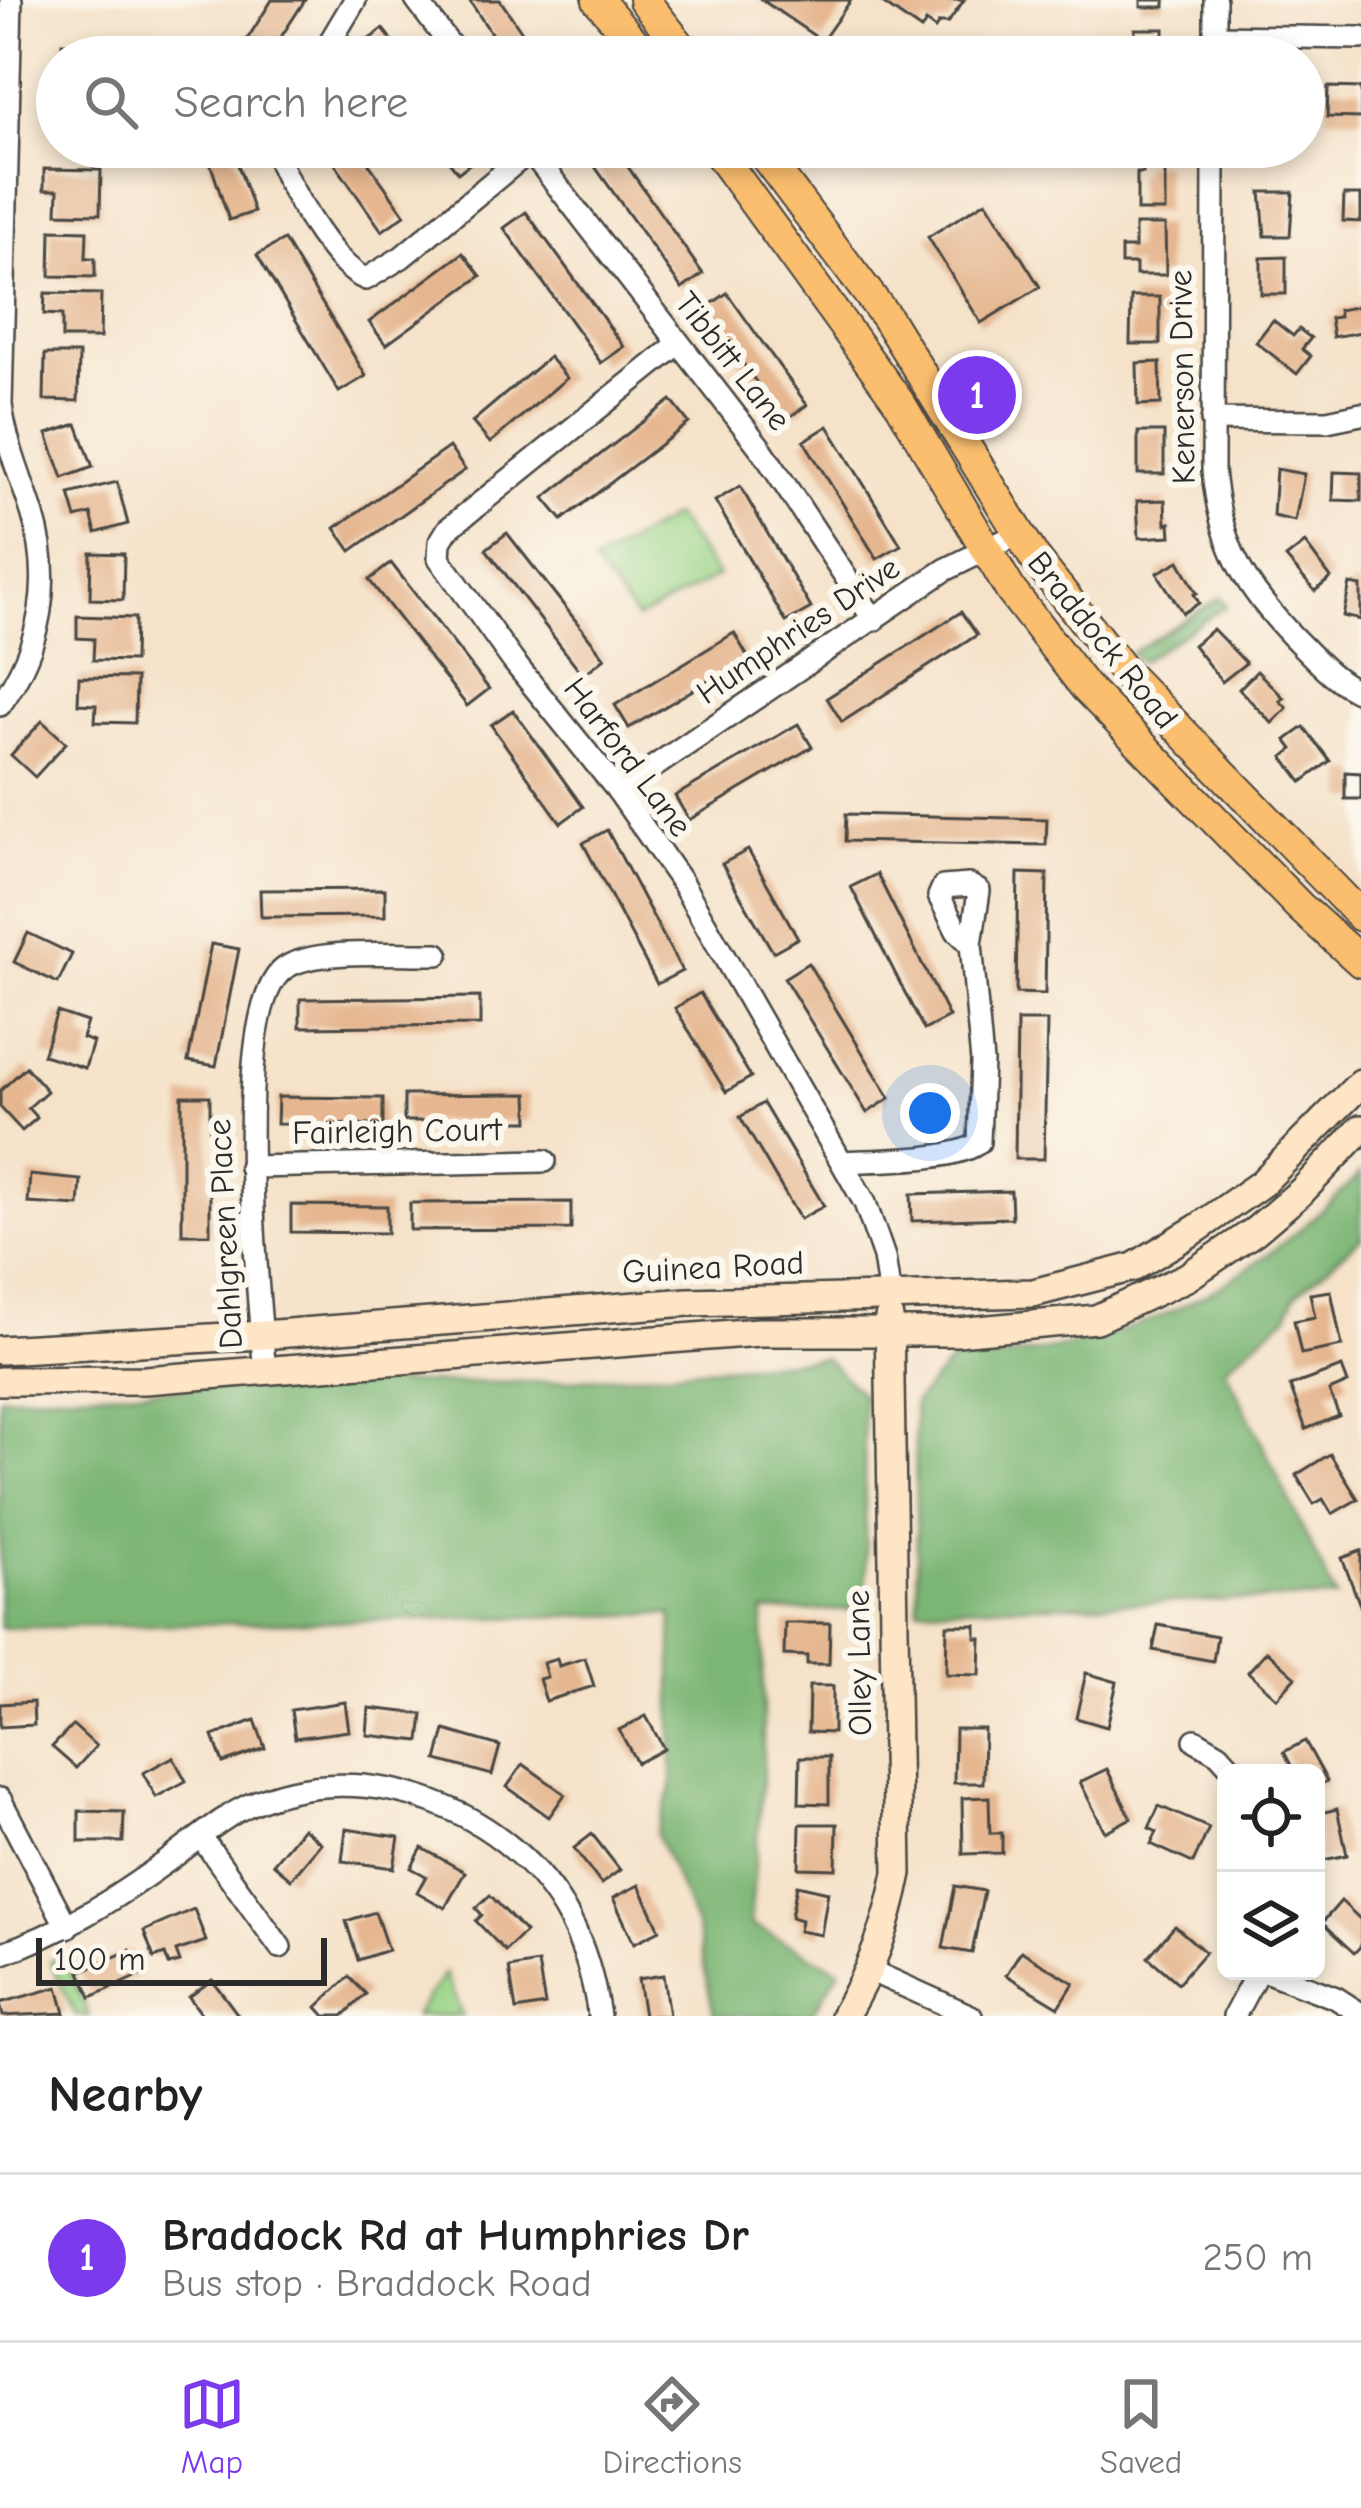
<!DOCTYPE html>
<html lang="en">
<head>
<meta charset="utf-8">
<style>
  body { margin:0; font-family:"Comic Neue",sans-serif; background:#f6f6f6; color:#222 }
  .controls { position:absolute; right:36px; bottom:36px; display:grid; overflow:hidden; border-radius:18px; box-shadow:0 6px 18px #0003 }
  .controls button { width:108px; height:108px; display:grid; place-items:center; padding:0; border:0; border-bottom:3px solid #e0e0e0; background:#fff; color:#222; font:60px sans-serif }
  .scale { position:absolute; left:36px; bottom:30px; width:291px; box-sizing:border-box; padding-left:12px; border:6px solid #2b2b2b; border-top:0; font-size:33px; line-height:42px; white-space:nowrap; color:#2b2b2b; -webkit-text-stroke:9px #fbf7ec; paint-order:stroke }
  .you { position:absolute; left:930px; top:1113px; width:42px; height:42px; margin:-30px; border:9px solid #fff; border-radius:50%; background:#1a73e8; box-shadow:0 0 0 18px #1a73e833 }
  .badge { display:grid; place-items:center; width:78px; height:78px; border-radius:50%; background:#7c3aed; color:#fff; font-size:39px; font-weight:700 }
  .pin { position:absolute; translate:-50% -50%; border:6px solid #fff; box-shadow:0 3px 12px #0006 }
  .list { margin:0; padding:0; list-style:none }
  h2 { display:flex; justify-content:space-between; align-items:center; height:156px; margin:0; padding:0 48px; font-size:51px }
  h2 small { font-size:39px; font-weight:400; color:#767676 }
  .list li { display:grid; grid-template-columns:78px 1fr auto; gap:36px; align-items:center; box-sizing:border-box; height:168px; padding:0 48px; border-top:3px solid #e0e0e0 }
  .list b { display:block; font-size:45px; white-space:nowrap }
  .list p { margin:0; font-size:39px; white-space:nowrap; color:#767676 }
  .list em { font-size:39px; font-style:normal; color:#767676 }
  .icon { flex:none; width:66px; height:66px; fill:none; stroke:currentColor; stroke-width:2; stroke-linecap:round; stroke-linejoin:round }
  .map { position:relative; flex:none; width:1361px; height:2016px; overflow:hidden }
  .search { position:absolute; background:#fff; box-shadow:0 6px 18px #0003; left:36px; right:36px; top:36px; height:132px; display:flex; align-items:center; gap:30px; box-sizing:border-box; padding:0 42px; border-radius:66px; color:#767676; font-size:45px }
  .sheet { height:324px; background:#fff }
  nav { display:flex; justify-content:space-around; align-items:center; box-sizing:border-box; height:168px; border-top:3px solid #e0e0e0; background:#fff; font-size:33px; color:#767676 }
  nav a { display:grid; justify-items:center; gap:6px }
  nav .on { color:#7c3aed }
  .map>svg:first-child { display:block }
  .green { fill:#9ad488; stroke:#62805a; stroke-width:3 }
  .forest { fill:#7bb674; stroke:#537050; stroke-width:3 }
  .building { fill:#e5b68f }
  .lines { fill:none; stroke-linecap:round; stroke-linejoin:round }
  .street-casing { stroke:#494643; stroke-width:26 }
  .secondary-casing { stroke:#494643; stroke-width:32 }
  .primary-casing { stroke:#494643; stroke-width:34 }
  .street { stroke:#fff; stroke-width:21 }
  .secondary { stroke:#fde5c5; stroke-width:27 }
  .primary { stroke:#fbbe6e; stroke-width:30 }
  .labels { text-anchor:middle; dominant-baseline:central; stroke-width:12; stroke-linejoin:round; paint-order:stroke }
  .street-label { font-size:33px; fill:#2b2b2b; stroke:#fbf7ec }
</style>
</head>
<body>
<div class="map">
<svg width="1361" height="2016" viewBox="0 0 1361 2016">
  <rect width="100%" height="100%" fill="#fbf7ec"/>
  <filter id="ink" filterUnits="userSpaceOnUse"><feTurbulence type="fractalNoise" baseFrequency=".00833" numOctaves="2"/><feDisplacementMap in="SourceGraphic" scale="24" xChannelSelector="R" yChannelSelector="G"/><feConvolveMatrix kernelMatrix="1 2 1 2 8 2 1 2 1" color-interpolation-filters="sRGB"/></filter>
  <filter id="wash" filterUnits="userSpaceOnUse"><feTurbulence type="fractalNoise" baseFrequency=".004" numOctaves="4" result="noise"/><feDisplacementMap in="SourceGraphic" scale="48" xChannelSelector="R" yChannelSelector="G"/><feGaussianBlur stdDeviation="2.7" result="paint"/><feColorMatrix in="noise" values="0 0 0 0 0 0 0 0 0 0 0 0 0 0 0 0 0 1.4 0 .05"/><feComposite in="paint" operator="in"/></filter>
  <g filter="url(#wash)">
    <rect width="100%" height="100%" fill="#f5e2c9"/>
    <g class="green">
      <polygon points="674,516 718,576 637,619 593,564"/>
      <polygon points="62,1955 63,1955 89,2016 75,2016 50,1961"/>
      <polygon points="445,1973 462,2016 414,2016"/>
    </g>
    <g class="forest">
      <polygon points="1221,597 1227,605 1140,662 1131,653"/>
      <path d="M1361,1173V1238L1295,1295L1287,1316L1225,1367L1336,1598L918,1608L914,1403L951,1361C1121,1354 1243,1293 1361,1173Z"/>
      <polygon points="825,1358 863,1395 867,1609 763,1612 763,1769 750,1924 840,1970 810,2016 714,2015 696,1926 656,1833 672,1788 672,1614 0,1628 0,1396 306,1384 550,1382"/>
    </g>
    <g id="blocks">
      <g class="building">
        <polygon points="272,0 305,0 268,57 254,57 241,49"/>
        <polygon points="469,0 500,0 539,57 507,57"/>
        <polygon points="762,0 851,0 822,41"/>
        <polygon points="878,0 964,0 948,23 939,23 935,29 926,22 921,30"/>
        <rect x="1141" y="0" width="24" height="7"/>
        <polygon points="383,29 405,57 370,57 361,45"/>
        <rect x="1135" y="29" width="29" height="28"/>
        <polygon points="62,43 96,44 96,57 62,57"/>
        <polygon points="1328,87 1361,88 1361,118 1327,117"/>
        <polygon points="205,147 232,147 254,212 229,220"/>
        <polygon points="323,147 357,147 405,215 382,231"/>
        <polygon points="438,147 473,147 480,156 458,173"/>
        <polygon points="581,147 614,147 703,274 682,289"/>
        <polygon points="1143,164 1165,164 1165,211 1137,211 1137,173 1143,173"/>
        <polygon points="44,169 101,170 100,214 57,213 58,190 44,190"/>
        <polygon points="1261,192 1293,192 1290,236 1265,236"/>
        <polygon points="1344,195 1361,195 1361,222 1343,221"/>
        <polygon points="986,201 1040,287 981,323 928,237"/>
        <polygon points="526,212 624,347 601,363 504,228"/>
        <polygon points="1135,225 1165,225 1166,275 1136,275 1136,264 1121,264 1121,248 1135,248"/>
        <polygon points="51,230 87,231 86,258 95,258 95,277 50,276"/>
        <polygon points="284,240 366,376 339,392 257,255"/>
        <polygon points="463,253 481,276 386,345 369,322"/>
        <polygon points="1286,257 1286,294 1261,294 1261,258"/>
        <polygon points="45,293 101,294 100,338 62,338 62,315 44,314"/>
        <polygon points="727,293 807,405 784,421 704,309"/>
        <polygon points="1131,297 1160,297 1160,344 1130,344"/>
        <polygon points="1361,306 1361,332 1333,337 1330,318 1339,317 1338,310"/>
        <polygon points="1273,320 1293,336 1299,329 1311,338 1302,349 1311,356 1297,374 1256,342"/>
        <polygon points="45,354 79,354 78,401 44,400"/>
        <polygon points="549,357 567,378 490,443 472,422"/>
        <polygon points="1160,362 1161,404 1138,405 1137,363"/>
        <polygon points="671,400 689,423 562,520 544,498"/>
        <polygon points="77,424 93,467 63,478 47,434"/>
        <polygon points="828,426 901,545 877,559 804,441"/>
        <rect x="1138" y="432" width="26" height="42"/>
        <polygon points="449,447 465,470 351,551 335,528"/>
        <polygon points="1276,469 1304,474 1295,521 1273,516"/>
        <polygon points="1334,472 1361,473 1361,501 1333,500"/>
        <polygon points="117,482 128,524 96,533 91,514 76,518 69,494"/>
        <polygon points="740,486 811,608 786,622 715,501"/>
        <polygon points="1165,500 1166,524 1170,523 1171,536 1139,538 1137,501"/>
        <polygon points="507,533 605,658 583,675 486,549"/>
        <polygon points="1305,543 1331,578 1315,591 1286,558"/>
        <polygon points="91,553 124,554 123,600 90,599"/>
        <polygon points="1179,561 1197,593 1194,594 1199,603 1183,613 1157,573"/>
        <polygon points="391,563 489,689 467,706 369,580"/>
        <polygon points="1350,584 1361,586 1361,620 1343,616"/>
        <polygon points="961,612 977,635 842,722 827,698"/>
        <polygon points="77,616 135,618 134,661 93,660 94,639 77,638"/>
        <polygon points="1213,629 1246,663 1222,682 1193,645"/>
        <polygon points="734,633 748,657 629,728 615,705"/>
        <polygon points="1257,671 1284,698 1280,701 1287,708 1272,723 1239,689"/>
        <polygon points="79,677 136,678 135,723 95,722 96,705 78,704"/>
        <polygon points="513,710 583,807 561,823 491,725"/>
        <polygon points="42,721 66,743 35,777 11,755"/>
        <polygon points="798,724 812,747 689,820 675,796"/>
        <polygon points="1304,727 1330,761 1302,782 1283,757 1293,749 1286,740"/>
        <polygon points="1345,772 1361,773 1361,799 1345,799"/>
        <polygon points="846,814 1047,819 1046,845 845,841"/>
        <polygon points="607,830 682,971 657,984 583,843"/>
        <polygon points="748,850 798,938 773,952 722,864"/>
        <polygon points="1018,873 1047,874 1045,994 1016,993"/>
        <polygon points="877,874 949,1017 924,1030 851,887"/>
        <polygon points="385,889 385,916 261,917 260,890"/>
        <polygon points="28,933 72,954 58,983 14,962"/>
        <polygon points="211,944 239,949 216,1066 188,1061"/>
        <polygon points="808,963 890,1098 867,1113 784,978"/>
        <polygon points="700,993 751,1077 726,1092 675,1008"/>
        <polygon points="480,997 480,1025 300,1027 300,999"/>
        <polygon points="57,1012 87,1022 82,1038 93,1042 85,1068 43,1055"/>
        <polygon points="1017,1021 1047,1021 1044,1159 1015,1159"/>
        <polygon points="26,1067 47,1091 28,1108 37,1118 22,1131 0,1107 0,1091"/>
        <polygon points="528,1094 529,1121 404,1121 404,1095"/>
        <rect x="182" y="1096" width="28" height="138"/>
        <polygon points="278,1097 383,1098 383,1125 277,1124"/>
        <polygon points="763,1103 824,1206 800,1219 740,1117"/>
        <polygon points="30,1175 81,1180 79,1206 28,1203"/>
        <polygon points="1011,1191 1012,1218 912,1221 911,1194"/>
        <polygon points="571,1202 571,1229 410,1230 410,1203"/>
        <polygon points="291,1205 387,1206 387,1233 291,1232"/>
        <polygon points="1331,1291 1342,1346 1301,1354 1294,1321 1315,1317 1310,1294"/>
        <polygon points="1342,1367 1348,1383 1329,1391 1339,1416 1306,1429 1290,1386"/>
        <polygon points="1330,1454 1358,1499 1332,1514 1323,1499 1314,1504 1296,1475"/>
        <polygon points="1361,1551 1361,1608 1342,1558"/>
        <polygon points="785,1623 830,1623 829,1664 807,1664 807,1656 784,1655"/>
        <polygon points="947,1625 976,1625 976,1638 981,1638 980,1675 946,1674"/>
        <polygon points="1158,1625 1217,1636 1213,1661 1153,1650"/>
        <polygon points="1267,1651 1296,1677 1277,1698 1248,1672"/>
        <polygon points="585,1658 594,1686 546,1701 539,1679 547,1677 543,1663 557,1659 559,1666"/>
        <polygon points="1086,1673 1117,1682 1107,1727 1076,1718"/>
        <polygon points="809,1686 833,1686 833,1733 808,1732"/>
        <polygon points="33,1702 34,1725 0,1727 0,1704"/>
        <polygon points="345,1702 349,1731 295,1738 291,1710"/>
        <polygon points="369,1708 423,1714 420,1741 367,1735"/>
        <polygon points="646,1716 664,1749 637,1763 619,1730"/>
        <polygon points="255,1720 265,1748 223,1763 213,1736"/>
        <polygon points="73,1725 96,1746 76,1768 52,1747"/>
        <polygon points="955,1729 984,1729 983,1783 954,1783"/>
        <polygon points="445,1730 500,1746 492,1775 437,1760"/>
        <polygon points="1305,1741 1327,1781 1316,1787 1316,1773 1295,1773 1284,1752"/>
        <polygon points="173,1757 186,1781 156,1797 143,1773"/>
        <polygon points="800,1757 829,1757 829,1804 799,1803"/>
        <polygon points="523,1764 565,1794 549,1817 507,1787"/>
        <polygon points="1107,1769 1131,1818 1105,1832 1080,1782"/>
        <polygon points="989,1797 990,1833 1002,1833 1002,1853 963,1854 962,1798"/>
        <polygon points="1159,1806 1209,1828 1193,1863 1151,1844 1157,1832 1149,1828"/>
        <polygon points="1337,1809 1347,1855 1319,1861 1316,1814"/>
        <polygon points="79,1811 124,1812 123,1842 79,1842"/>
        <polygon points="800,1824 837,1824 836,1869 799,1868"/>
        <polygon points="303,1828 321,1843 291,1879 273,1864"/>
        <polygon points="346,1829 399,1837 394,1868 342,1861"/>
        <polygon points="592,1834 620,1870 601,1884 574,1848"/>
        <polygon points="422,1848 465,1872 445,1908 417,1892 426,1876 411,1868"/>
        <polygon points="639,1885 660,1930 634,1943 613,1898"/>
        <polygon points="797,1885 828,1892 821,1935 799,1931 801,1920 791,1917"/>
        <polygon points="955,1886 984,1891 972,1953 943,1948"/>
        <polygon points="490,1895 525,1932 505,1951 476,1921 482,1915 476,1908"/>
        <polygon points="1341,1901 1361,1920 1361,1946 1354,1953 1322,1923"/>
        <polygon points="194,1909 206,1941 176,1951 180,1962 169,1965 165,1954 154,1958 144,1931"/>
        <polygon points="375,1912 388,1950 358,1960 346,1921"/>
        <polygon points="1175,1926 1205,1952 1178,1983 1148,1957"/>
        <polygon points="130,1950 141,1975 91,1997 80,1972"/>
        <polygon points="1021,1951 1074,1983 1059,2007 1006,1975"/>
        <polygon points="538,1963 545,2005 516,2010 509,1968"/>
        <polygon points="663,1975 669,2016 644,2016 638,1979"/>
        <polygon points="349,1977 366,1994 343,2016 325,2016 317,2007"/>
        <polygon points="212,1980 239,2016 203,2016 189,1997"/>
        <polygon points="58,1987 65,2013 3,2016 0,2003"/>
      </g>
    </g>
  </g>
  <g filter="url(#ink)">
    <use href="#blocks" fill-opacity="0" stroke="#494643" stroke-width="3"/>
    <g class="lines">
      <defs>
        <g id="street">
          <polyline points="416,0 459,57"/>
          <polyline points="1215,0 1215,57"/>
          <polyline points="1215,36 1361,38"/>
          <polyline points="321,57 355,0"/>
          <path d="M274,147C285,183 332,266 366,279L402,257L531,150L528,147"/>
          <polyline points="535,147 531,150 539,162 762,450 874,620"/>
          <path d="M1214,147L1213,470C1220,550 1248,592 1303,647C1322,666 1337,682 1361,693"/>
          <polyline points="678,344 448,529 440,542 439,558 513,661 618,791 682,883 865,1203 884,1257 890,1297"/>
          <polyline points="1212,420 1327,421 1361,414"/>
          <path d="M0,705C41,647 54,581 32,512C20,475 6,444 1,405L11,0"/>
          <polyline points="618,791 945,570 1020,533"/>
          <path d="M843,1162C874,1160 959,1161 979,1142L982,1062L971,944L979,891L969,885L943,887L939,896L957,931L971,944"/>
          <polyline points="250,1167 545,1161"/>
          <path d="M265,1373C259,1304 228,1008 285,968C316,947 399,955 438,954"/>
          <polyline points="1195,1740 1219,1754 1236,1773"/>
          <polyline points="0,1799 67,1927"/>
          <polyline points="201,1837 280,1947"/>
          <path d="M0,1954C62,1933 113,1900 166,1862C193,1843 219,1819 249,1805C365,1752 513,1810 570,1920C586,1951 594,1982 599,2016"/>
          <polyline points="871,1971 971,2016"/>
          <polyline points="1265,1971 1336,1998 1361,2014"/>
          <polyline points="1234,2016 1258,1971"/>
        </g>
        <g id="secondary">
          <polyline points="0,1350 262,1335 688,1302 1033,1293 1134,1267 1198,1228 1262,1183 1361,1083"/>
          <polyline points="0,1381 145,1380 759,1332 957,1332 1096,1319 1187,1277 1255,1231 1302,1191 1361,1129"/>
          <path d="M844,2016C871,1970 888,1926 898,1873L889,1318"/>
        </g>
        <g id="primary">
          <polyline points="598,0 646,57"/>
          <polyline points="644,0 689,57"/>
          <polyline points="714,147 901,405 1011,591 1085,687 1300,907 1361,962"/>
          <polyline points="758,147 886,317 1034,557 1125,673 1361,916"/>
        </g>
      </defs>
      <use href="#street" class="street-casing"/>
      <use href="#secondary" class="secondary-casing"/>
      <use href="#primary" class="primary-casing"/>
      <use href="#street" class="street"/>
      <use href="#secondary" class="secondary"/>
      <use href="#primary" class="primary"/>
    </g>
  </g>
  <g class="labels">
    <g class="street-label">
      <text transform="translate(733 361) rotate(52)">Tibbitt Lane</text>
      <text transform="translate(1182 377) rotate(-91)">Kenerson Drive</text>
      <text transform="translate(798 630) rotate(-34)">Humphries Drive</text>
      <text transform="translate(1103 640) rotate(51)">Braddock Road</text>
      <text transform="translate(628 757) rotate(53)">Harford Lane</text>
      <text transform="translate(397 1131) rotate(-1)">Fairleigh Court</text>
      <text transform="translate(225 1234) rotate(-93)">Dahlgreen Place</text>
      <text transform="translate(713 1267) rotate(-3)">Guinea Road</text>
      <text transform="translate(859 1663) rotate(-91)">Olley Lane</text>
    </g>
  </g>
</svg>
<div class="controls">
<button><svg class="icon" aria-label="locate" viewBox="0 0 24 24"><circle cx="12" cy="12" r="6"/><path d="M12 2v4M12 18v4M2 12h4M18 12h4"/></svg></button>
<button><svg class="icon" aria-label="layers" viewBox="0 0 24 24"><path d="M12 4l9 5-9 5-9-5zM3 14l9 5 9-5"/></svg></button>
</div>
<div class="scale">100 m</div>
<div class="you"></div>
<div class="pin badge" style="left:977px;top:395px">1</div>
<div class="search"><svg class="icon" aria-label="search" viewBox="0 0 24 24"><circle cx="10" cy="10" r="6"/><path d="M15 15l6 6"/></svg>Search here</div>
</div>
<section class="sheet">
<h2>Nearby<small></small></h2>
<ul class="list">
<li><span class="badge">1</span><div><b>Braddock Rd at Humphries Dr</b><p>Bus stop · Braddock Road</p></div><em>250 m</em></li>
</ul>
</section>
<nav>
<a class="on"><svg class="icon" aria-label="map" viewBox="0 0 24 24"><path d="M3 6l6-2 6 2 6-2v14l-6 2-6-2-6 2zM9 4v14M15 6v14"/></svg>Map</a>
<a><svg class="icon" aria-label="directions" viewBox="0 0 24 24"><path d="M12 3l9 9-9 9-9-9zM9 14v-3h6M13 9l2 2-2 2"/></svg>Directions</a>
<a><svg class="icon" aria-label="saved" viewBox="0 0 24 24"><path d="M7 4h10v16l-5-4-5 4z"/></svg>Saved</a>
</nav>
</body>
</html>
